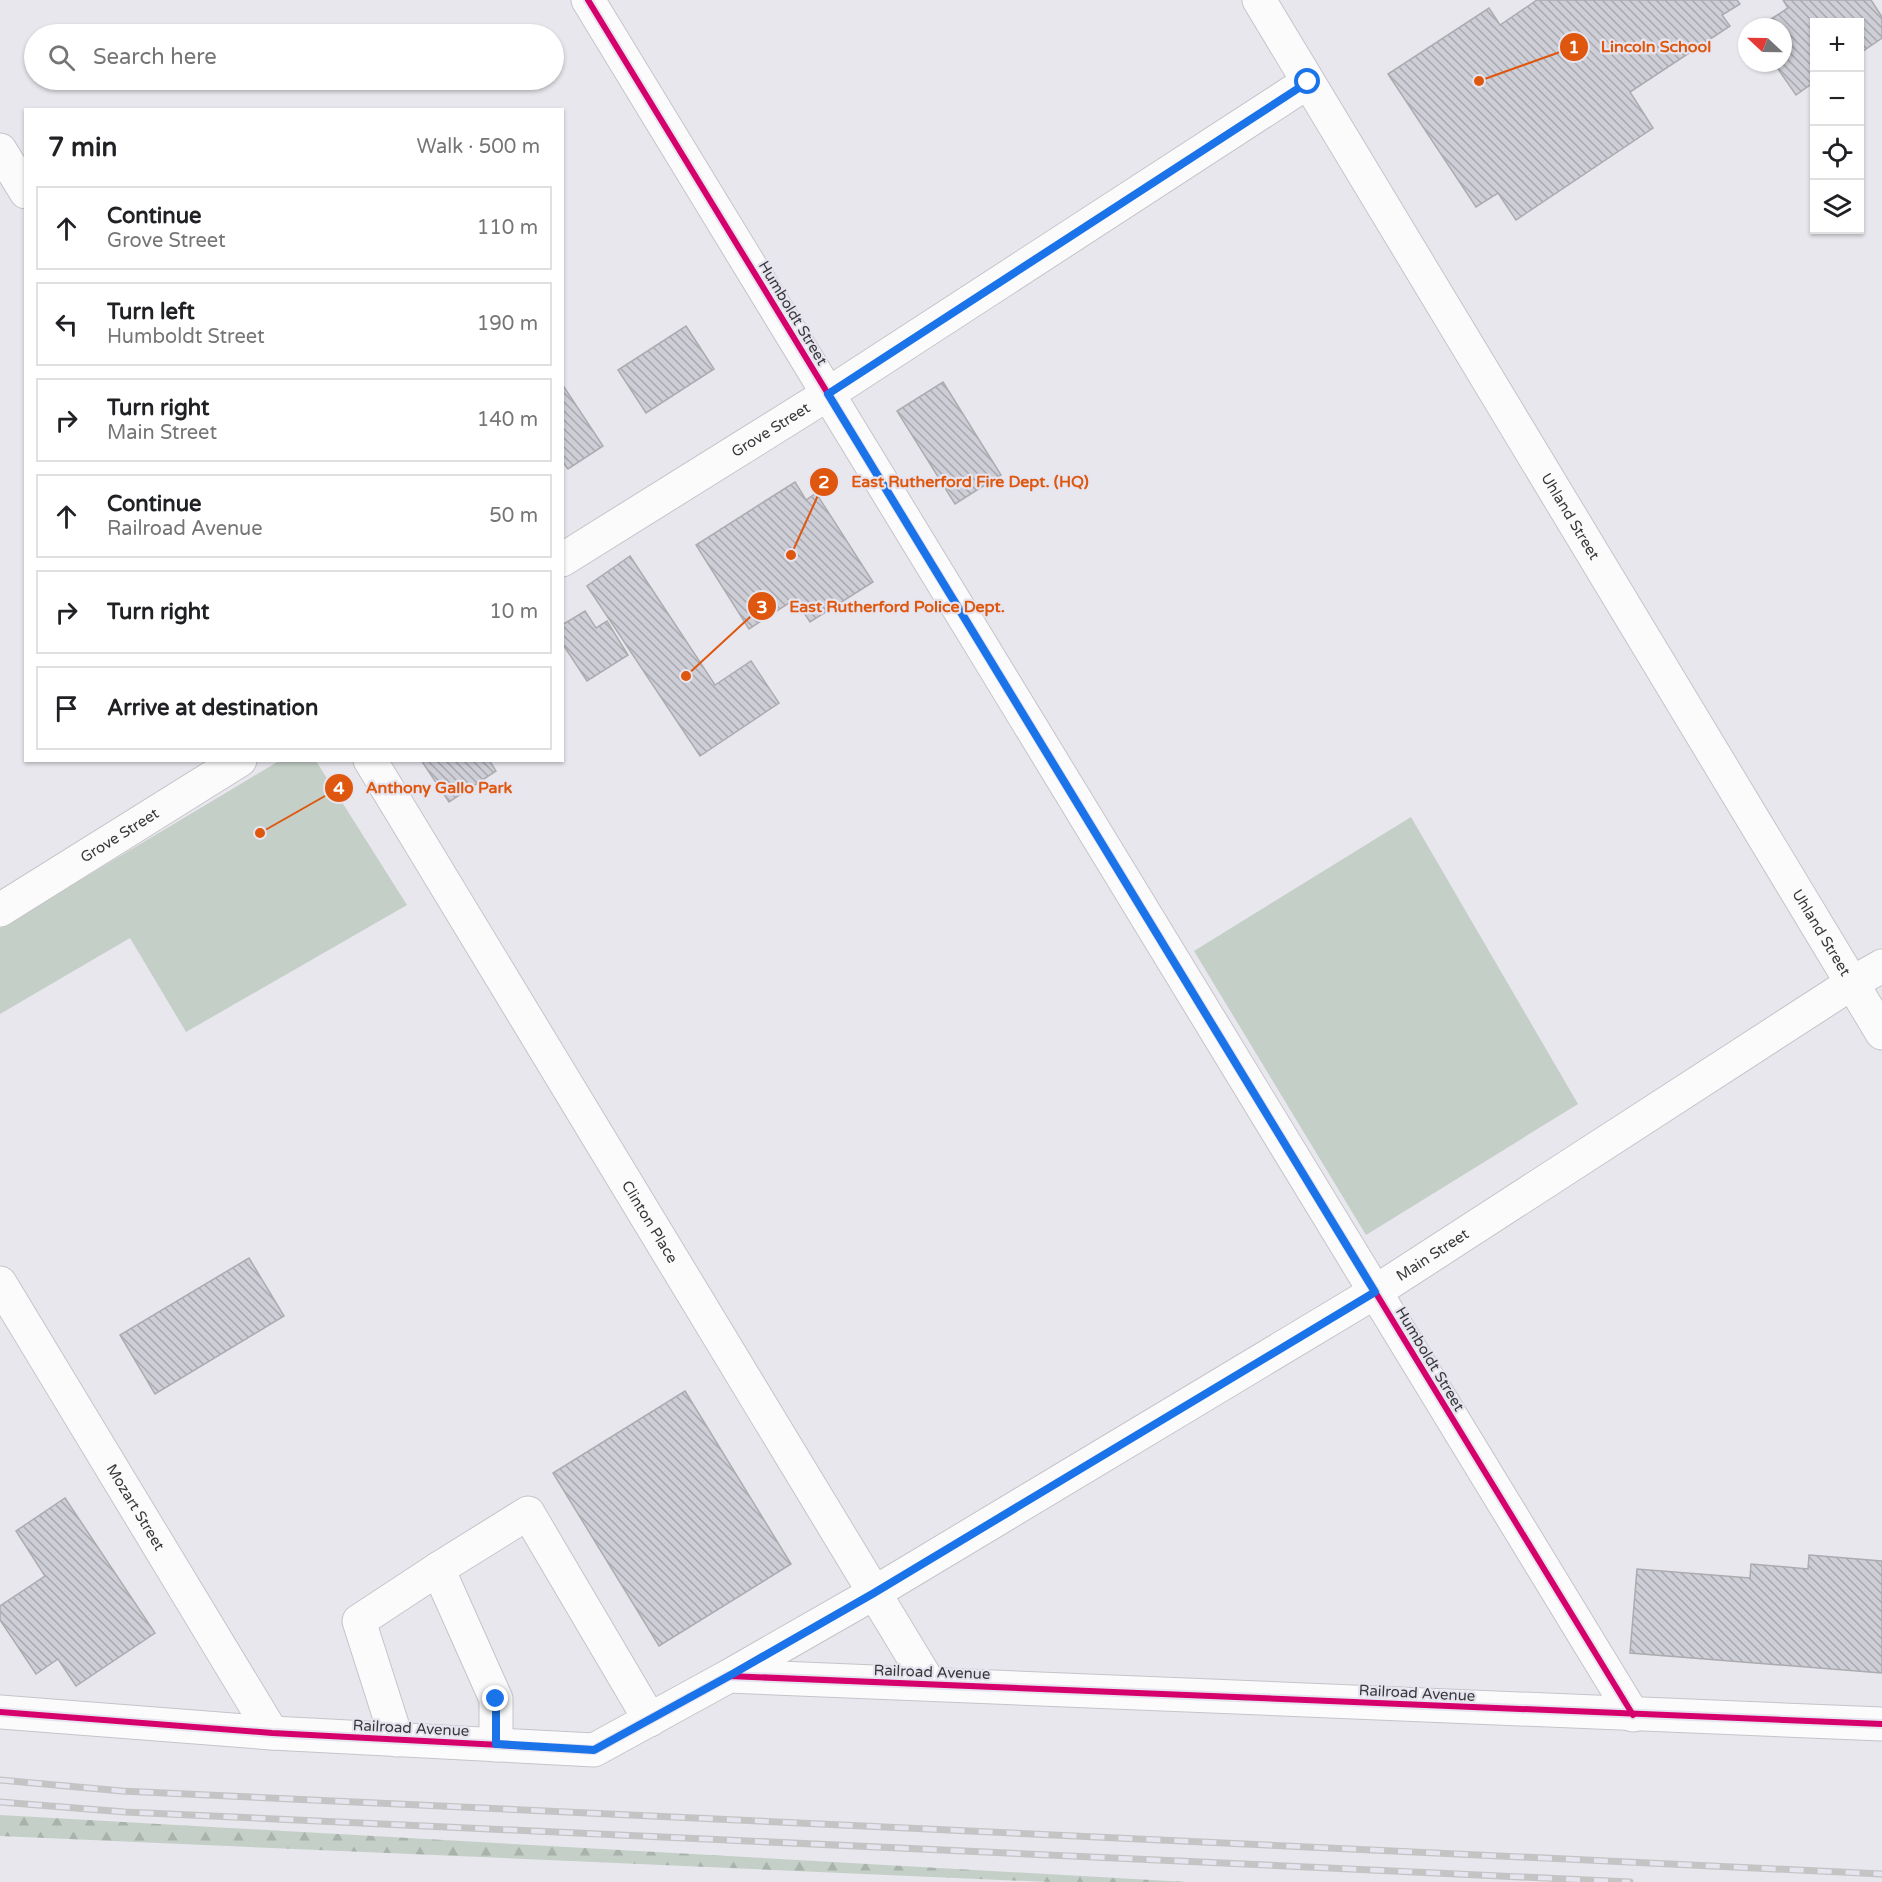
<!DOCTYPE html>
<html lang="en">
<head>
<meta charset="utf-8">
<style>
  body { margin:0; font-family:"Varela Round",sans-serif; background:#f6f6f6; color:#202124 }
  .controls { position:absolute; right:18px; top:18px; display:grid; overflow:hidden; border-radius:0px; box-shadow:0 2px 4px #0004 }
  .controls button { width:54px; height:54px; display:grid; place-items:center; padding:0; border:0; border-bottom:2px solid #e0e0e0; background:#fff; color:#202124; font:30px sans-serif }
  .compass { position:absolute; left:1738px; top:18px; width:54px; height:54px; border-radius:50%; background:#fff; box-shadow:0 2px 4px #0004; rotate:292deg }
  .stop { position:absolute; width:18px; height:18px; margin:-14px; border:4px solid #1a73e8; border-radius:50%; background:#fff }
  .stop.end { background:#1a73e8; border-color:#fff; box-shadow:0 2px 6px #0008 }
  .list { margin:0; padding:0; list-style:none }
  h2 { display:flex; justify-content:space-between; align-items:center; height:78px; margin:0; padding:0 24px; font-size:26px }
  h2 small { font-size:20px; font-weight:400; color:#757577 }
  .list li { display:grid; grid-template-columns:39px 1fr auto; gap:18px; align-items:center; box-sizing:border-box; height:84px; margin:0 12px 12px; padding:0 12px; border:2px solid #e0e0e0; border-radius:0px }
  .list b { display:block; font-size:22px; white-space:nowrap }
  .list p { margin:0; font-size:20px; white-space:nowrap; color:#757577 }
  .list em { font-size:20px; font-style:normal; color:#757577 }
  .icon { flex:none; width:33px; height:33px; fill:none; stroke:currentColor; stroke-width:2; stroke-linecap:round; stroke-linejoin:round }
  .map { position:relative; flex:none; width:1882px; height:1882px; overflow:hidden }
  .search { position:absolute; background:#fff; box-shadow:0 2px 4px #0004; left:24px; top:24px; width:540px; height:66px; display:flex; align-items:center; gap:15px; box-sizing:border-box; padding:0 21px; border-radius:33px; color:#757577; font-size:22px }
  .panel { position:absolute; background:#fff; box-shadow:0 2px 4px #0004; left:24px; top:108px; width:540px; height:654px; border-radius:0px }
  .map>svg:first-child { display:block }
  .forest { fill:url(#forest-firs) }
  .park { fill:#c4cfc7 }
  .building { fill:url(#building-back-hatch); stroke:#acabaf; stroke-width:1.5 }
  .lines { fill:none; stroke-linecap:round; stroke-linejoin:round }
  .minor-casing { stroke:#c5c4c9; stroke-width:35 }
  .minor { stroke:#fcfbfc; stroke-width:33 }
  .rail-casing { stroke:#c4c4c5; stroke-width:7 }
  .rail { stroke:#e6e5ef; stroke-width:4.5; stroke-dasharray:14; stroke-linecap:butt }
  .cycleway-casing { stroke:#e6e5ef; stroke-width:10 }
  .cycleway { stroke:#d6006c; stroke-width:6 }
  .route { stroke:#1a73e8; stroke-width:8 }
  .labels { text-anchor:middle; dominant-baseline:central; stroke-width:4.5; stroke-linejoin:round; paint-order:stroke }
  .street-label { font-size:15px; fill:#38383b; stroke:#e6e5ef }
  .leader { fill:none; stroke:#df570e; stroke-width:2 }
  .callout-dot { fill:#df570e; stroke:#e6e5ef; stroke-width:2 }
  .mark-label { font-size:18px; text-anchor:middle; font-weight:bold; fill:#fff }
  .callout-label { font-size:16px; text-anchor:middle; font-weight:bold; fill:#df570e; stroke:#e6e5ef; stroke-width:4.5; stroke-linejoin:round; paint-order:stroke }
</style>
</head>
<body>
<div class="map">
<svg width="1882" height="1882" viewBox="0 0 1882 1882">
  <defs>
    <pattern id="forest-firs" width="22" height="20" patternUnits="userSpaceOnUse" patternTransform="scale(1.5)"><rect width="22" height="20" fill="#c4cfc7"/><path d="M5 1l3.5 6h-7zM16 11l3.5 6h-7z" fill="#a9b2ac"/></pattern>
    <pattern id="building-back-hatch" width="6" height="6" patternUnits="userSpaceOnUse" patternTransform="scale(1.5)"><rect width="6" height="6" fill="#ceced7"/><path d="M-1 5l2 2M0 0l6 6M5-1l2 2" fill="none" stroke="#a8a8b0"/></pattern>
  </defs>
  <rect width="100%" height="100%" fill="#e8e7ed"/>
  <polygon class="forest" points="0,1815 1187,1882 1049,1882 0,1836"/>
  <g class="park">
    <polygon points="279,761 316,761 407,905 186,1032 130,938 0,1014 0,928"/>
    <polygon points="1411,817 1578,1104 1366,1235 1194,951"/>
  </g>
  <g class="building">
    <polygon points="1537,0 1737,0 1740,4 1722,15 1730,26 1630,92 1653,128 1516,220 1498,193 1476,207 1388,74 1489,8 1500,25"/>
    <polygon points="1783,0 1871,0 1882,17 1882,38 1860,53 1860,22 1814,22 1814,82 1796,95 1774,63 1783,63 1783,27 1759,27 1788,8"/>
    <polygon points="686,326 714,369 646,413 618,370"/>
    <polygon points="943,382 1001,475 955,504 897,411"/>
    <polygon points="562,384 603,446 568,469 562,461"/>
    <polygon points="795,482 806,500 816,493 873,582 810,622 795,599 749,629 696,545"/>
    <polygon points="630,556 715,685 751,661 779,703 700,756 587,586"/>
    <polygon points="585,611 596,628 607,621 628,655 587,681 562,643 562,625"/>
    <polygon points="421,760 489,760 496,771 449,802"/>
    <polygon points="249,1258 284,1316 155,1394 120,1335"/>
    <polygon points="685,1391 791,1564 659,1646 553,1473"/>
    <polygon points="65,1498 155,1633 76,1686 58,1659 36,1674 0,1620 0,1606 45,1576 16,1531"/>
    <polygon points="1809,1555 1882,1561 1882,1673 1630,1653 1637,1569 1750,1578 1751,1564 1808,1569"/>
  </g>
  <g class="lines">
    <defs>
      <g id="minor">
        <polyline points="588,0 1633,1715"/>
        <path id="s1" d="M1259,0L1882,1033"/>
        <polyline points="0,150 26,192"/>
        <path id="s2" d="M562,560L828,394L1308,82"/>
        <path id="s3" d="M370,760L929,1683"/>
        <path id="s4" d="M0,910L240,760"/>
        <path id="s5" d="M0,1283L272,1733"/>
        <path id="s6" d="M729,1676L874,1593L1375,1292L1852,983L1882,966"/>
        <polyline points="0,1712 272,1733 594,1750 729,1676 1882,1724"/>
        <polyline points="397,1740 359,1621 438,1569"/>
        <polyline points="496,1745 496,1699 438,1569 528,1513 650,1720"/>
      </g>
    </defs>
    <use href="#minor" class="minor-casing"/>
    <use href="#minor" class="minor"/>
    <defs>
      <g id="rail">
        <polyline points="0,1780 122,1791 1882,1874"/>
        <polyline points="0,1802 125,1812 1630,1882"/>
      </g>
    </defs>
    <use href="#rail" class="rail-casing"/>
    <use href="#rail" class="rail"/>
    <defs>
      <g id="cycleway">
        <polyline points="588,0 1633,1715"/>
        <polyline points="0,1712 272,1733 594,1750 729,1676 1882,1724"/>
      </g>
    </defs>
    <use href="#cycleway" class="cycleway-casing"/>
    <use href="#cycleway" class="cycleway"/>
  </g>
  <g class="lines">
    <polyline class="route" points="496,1699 496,1744 594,1750 729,1676 874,1593 1375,1292 828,394 1308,82"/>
  </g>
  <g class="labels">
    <g class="street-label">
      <text transform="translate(793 313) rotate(59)">Humboldt Street</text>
      <text stroke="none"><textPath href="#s2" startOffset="246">Grove Street</textPath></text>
      <text stroke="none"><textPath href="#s1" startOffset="603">Uhland Street</textPath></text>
      <text stroke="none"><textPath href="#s4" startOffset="141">Grove Street</textPath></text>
      <text stroke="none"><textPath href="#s1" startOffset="1089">Uhland Street</textPath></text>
      <text stroke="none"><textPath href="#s3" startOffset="540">Clinton Place</textPath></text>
      <text stroke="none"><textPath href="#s6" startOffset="820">Main Street</textPath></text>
      <text transform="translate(1430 1359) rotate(59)">Humboldt Street</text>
      <text stroke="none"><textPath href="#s5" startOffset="262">Mozart Street</textPath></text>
      <text transform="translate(932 1672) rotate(2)">Railroad Avenue</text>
      <text transform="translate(1417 1693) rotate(3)">Railroad Avenue</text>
      <text transform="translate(411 1728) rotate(3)">Railroad Avenue</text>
    </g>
  </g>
  <path class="leader" d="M1479 81L1574 47M791 555L824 482M686 676L762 606M260 833L339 788"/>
  <g class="callout-dot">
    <circle cx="1479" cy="81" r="6"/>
    <circle cx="791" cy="555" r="6"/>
    <circle cx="686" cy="676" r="6"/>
    <circle cx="260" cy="833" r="6"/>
    <circle cx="1574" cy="47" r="15"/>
    <circle cx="824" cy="482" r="15"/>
    <circle cx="762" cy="606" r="15"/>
    <circle cx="339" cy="788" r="15"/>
  </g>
  <g class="mark-label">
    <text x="1574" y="53">1</text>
    <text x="824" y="488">2</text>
    <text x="762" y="613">3</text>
    <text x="339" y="794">4</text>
  </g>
  <g class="callout-label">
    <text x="1656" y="52">Lincoln School</text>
    <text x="970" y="487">East Rutherford Fire Dept. (HQ)</text>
    <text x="897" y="612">East Rutherford Police Dept.</text>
    <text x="439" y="793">Anthony Gallo Park</text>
  </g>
</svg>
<div class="controls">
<button>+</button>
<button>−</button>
<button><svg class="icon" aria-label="locate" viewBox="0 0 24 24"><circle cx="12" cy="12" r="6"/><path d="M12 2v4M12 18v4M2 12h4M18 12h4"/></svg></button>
<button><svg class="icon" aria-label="layers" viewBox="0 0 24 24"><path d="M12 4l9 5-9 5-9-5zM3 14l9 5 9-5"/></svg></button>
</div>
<svg class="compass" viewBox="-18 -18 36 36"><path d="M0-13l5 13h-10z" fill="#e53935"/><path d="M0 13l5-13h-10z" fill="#757577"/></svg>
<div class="stop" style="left:1308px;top:82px"></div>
<div class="stop end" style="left:496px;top:1699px"></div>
<div class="search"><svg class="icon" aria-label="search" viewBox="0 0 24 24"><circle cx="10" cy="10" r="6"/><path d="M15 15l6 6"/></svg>Search here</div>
<section class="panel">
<h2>7 min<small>Walk · 500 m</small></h2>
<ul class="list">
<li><svg class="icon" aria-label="ahead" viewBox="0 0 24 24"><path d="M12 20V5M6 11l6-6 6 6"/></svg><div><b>Continue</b><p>Grove Street</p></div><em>110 m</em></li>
<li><svg class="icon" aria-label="left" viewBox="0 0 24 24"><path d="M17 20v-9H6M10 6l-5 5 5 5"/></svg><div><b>Turn left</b><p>Humboldt Street</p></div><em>190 m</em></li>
<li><svg class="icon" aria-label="right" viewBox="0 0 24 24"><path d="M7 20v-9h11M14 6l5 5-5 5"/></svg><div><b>Turn right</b><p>Main Street</p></div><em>140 m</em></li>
<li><svg class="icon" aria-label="ahead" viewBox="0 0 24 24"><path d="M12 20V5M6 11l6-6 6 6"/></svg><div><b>Continue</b><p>Railroad Avenue</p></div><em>50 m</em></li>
<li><svg class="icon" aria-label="right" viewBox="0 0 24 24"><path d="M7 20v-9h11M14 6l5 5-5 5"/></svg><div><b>Turn right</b></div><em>10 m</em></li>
<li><svg class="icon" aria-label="arrive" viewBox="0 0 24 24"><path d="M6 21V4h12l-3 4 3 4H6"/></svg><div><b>Arrive at destination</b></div></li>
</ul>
</section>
</div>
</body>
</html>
